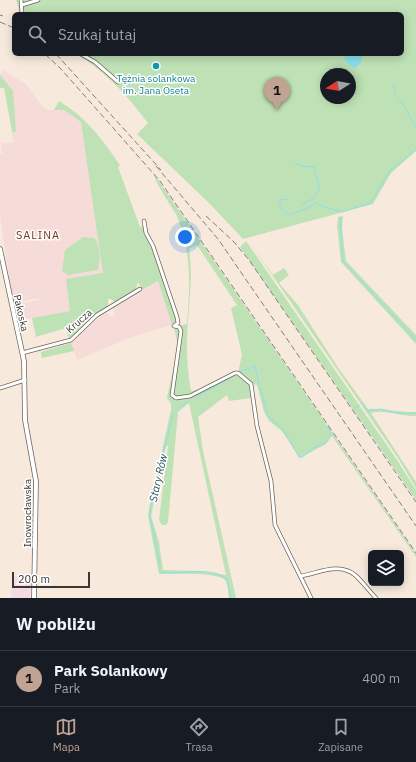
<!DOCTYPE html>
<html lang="pl">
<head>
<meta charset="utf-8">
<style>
  body { margin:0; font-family:"IBM Plex Sans",sans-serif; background:#20242c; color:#f1f3f6 }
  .controls { position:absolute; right:12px; bottom:12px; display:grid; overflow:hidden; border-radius:6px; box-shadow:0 2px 10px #0003 }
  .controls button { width:36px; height:36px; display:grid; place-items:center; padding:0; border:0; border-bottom:1px solid #363941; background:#171b24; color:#f1f3f6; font:20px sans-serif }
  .compass { position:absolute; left:320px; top:68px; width:36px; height:36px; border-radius:50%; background:#171b24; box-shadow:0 2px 10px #0003; rotate:259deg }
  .scale { position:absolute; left:12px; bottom:10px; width:78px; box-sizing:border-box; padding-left:4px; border:2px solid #3c3732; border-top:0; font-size:11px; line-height:14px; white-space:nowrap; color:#3c3732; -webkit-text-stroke:3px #fff; paint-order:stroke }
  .you { position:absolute; left:185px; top:237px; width:14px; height:14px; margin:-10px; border:3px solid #fff; border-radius:50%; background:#1a73e8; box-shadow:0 0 0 6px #1a73e833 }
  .badge { display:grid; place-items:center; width:26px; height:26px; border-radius:50%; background:#c1a393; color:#111; font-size:13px; font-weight:700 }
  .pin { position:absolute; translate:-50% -33px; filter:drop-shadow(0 1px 2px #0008) }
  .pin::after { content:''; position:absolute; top:21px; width:14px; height:12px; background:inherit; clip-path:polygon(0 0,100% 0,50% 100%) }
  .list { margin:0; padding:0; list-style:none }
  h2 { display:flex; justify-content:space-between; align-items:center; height:52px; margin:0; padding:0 16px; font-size:17px }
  h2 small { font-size:13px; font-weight:400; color:#9ea1a6 }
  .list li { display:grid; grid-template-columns:26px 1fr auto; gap:12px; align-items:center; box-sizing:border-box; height:56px; padding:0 16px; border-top:1px solid #363941 }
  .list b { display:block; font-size:15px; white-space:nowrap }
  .list p { margin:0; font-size:13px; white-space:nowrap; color:#9ea1a6 }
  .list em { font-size:13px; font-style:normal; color:#9ea1a6 }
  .icon { flex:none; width:22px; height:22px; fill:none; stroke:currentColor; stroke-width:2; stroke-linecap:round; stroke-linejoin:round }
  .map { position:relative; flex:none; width:416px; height:598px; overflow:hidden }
  .search { position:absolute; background:#171b24; box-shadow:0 2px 10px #0003; left:12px; right:12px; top:12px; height:44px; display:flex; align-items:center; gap:10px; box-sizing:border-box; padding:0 14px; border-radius:6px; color:#9ea1a6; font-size:15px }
  .sheet { height:108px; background:#171b24 }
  nav { display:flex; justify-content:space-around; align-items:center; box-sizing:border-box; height:56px; border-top:1px solid #363941; background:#171b24; font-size:11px; color:#9ea1a6 }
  nav a { display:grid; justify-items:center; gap:2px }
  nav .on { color:#c1a393 }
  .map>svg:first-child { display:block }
  .commercial { fill:#f4dbe4 }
  .industrial { fill:#f6dcd9 }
  .green { fill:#bee1b5; fill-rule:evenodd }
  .water { fill:#8ae0ec }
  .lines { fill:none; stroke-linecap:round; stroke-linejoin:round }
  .stream { stroke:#8ae0ec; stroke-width:1 }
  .street-casing { stroke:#6e6358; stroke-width:4.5 }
  .secondary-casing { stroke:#6e6358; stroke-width:5.5 }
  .street { stroke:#fff; stroke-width:3 }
  .secondary { stroke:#fff; stroke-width:4 }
  .rail { stroke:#877e76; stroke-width:1; stroke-dasharray:6 3; stroke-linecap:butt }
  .culture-dot { fill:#0f9aa8; stroke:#fff; stroke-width:1.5 }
  .labels { text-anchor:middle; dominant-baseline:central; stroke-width:3; stroke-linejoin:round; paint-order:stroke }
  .culture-label { font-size:10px; fill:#0d838f; stroke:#fff }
  .street-label { font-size:10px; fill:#3c3732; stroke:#fff }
  .neighbourhood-label { font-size:11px; letter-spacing:1px; fill:#74360f; stroke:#fff }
  .water-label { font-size:11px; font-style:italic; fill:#254d53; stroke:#fff }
</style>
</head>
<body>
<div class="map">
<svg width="416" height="598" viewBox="0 0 416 598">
  <rect width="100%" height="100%" fill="#f7eadd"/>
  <polygon class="commercial" points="12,576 31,576 30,598 11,598"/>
  <g class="industrial">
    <polygon points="3,70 26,84 42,106 47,110 64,110 81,122 104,273 70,311 17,321 14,305 39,300 39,298 13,303 7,265 0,216 0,154 2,153 1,143 14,142 13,132 15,131 13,91 0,75"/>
    <polygon points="158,281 172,325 135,336 77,360 71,343 102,315 107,313 111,317 115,316 114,308"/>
  </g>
  <g class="green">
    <path d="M16,0H416V151L391,173L373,204L243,239L210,204L137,134L148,123C125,93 109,75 77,54H402V14H20ZM326,74H350V98H326Z"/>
    <polygon points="0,75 13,91 16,131 13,132 14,142 4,88 0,88"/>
    <path d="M59,101C89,120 100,137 120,165L118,167L140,227L143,226L177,317L176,323L172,325L158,281L142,290L139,283L137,284L136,290L115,302L111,299H108V307L97,314L69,339L66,328L36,337L32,318L70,311L66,279L103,273L81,122L64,110H54Z"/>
    <path d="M154,174L416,554V557L332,436L326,444L300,458L282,431L269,421L264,412L257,385L252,384L238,372L242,355L231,308L237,305L197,245L189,249C194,282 187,311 187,345C187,360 188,375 191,391L202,389L235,374L249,384L251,398L229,401L227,395L198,417L203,451L236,598H229C228,593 228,583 225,580C218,572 171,574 159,574L148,516L149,509L171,410V404L167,398L178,346L174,327L187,324C190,285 192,250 176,214C171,206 154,181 154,174ZM189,403L226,575L201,571L163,570L159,542L151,516L166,446H168L159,520L162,525H166L168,522L178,412Z"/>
    <polygon points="343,216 342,229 346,261 416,335 416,344 341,262 337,226 338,217"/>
    <path d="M83,237L94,238C101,246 100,260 98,270L68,275L62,271L65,250Z"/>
    <path d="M248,240L273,275L284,268L289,275L279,283L298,305L337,366L368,409C384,408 399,413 416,412V416C401,417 385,409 371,413L416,482V488L398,458Z"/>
    <polygon points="246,241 397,460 416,490 416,500 240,247"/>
    <polygon points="71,343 74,351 42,358 41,352"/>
  </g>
  <path class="water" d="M344,54H363L360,64L355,68C348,66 344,61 344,54Z"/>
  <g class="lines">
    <g class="stream">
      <polyline points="393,85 396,95"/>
      <polyline points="397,97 405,107 412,122"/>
      <polyline points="413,123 416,127"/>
      <polyline points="295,163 301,166 314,167 315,170"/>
      <polyline points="280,200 288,199"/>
      <polyline points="314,200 313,199 320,189 315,172"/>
      <polyline points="279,202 283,211 289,215 306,209 317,203"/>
      <polyline points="302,204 312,199"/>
      <polyline points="319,205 342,212 370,203 390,171 416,149"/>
      <polyline points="340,217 343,261 416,340"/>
      <polyline points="239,372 255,366 259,384"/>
      <polyline points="260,387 268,416 283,430 299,457 302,457 314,448 325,443 331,434 328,427"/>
      <polyline points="194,398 237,374"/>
      <polyline points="362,403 368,411 381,409 396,413 416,413"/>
      <polyline points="178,408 189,401"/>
      <polyline points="355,408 359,405"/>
      <polyline points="160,565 150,516 150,509 173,414"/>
      <path d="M161,572C182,576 209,565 227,579L231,598"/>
    </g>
    <defs>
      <g id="street">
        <polyline points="21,0 22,14"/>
        <polyline points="22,5 38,0"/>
        <polyline points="81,54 95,62 118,82"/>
        <polyline points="144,221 146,233 153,246 177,317 178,323 174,326 179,327 181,331 172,395 176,398 190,396 235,373 238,373 251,384 257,426 271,481 275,525 311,598"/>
        <polyline points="22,353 71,340 97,315 140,289"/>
        <polyline points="0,388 25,380"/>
        <path d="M301,576C319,573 339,562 355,575C363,582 369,591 376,598"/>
      </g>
      <polyline id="secondary" points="0,249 24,361 25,420 36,481 34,598"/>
    </defs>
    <use href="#street" class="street-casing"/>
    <use href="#secondary" class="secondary-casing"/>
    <use href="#street" class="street"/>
    <use href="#secondary" class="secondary"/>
    <g class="rail">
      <polyline points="0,15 3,16"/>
      <polyline points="0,22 14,28"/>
      <polyline points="45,54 61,69 160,181 416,553"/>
      <polyline points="56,54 161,170"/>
      <polyline points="156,166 218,239 416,526"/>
      <polyline points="206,216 234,242 249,260 416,502"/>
    </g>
  </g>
  <circle class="culture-dot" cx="156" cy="66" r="4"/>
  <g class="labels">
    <g class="culture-label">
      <text x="156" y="78">Tężnia solankowa<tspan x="156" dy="12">im. Jana Oseta</tspan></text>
    </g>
    <g class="street-label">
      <text transform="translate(21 313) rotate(77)">Pakoska</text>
      <text transform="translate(79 321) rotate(-41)">Krucza</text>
      <text transform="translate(27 513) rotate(-90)">Inowrocławska</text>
    </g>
    <g class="neighbourhood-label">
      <text x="38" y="235">SALINA</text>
    </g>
    <g class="water-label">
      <text transform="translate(158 478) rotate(-77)">Stary Rów</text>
    </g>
  </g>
</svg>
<div class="controls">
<button><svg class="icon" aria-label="layers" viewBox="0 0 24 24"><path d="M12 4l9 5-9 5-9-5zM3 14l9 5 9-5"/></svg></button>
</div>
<svg class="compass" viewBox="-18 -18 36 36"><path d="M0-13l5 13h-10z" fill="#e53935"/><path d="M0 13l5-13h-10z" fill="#9ea1a6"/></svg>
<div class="scale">200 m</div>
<div class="you"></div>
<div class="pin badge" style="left:277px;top:110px">1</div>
<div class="search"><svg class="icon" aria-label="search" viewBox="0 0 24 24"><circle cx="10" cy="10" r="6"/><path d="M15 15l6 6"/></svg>Szukaj tutaj</div>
</div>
<section class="sheet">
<h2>W pobliżu<small></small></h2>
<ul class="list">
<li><span class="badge">1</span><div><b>Park Solankowy</b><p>Park</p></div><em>400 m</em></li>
</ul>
</section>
<nav>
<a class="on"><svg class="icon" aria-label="map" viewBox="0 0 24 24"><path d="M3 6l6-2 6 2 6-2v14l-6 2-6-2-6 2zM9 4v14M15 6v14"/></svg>Mapa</a>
<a><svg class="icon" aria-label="directions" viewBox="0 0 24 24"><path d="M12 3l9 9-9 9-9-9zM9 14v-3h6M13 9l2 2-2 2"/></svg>Trasa</a>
<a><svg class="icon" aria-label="saved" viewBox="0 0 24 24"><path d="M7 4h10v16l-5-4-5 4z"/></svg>Zapisane</a>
</nav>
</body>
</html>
